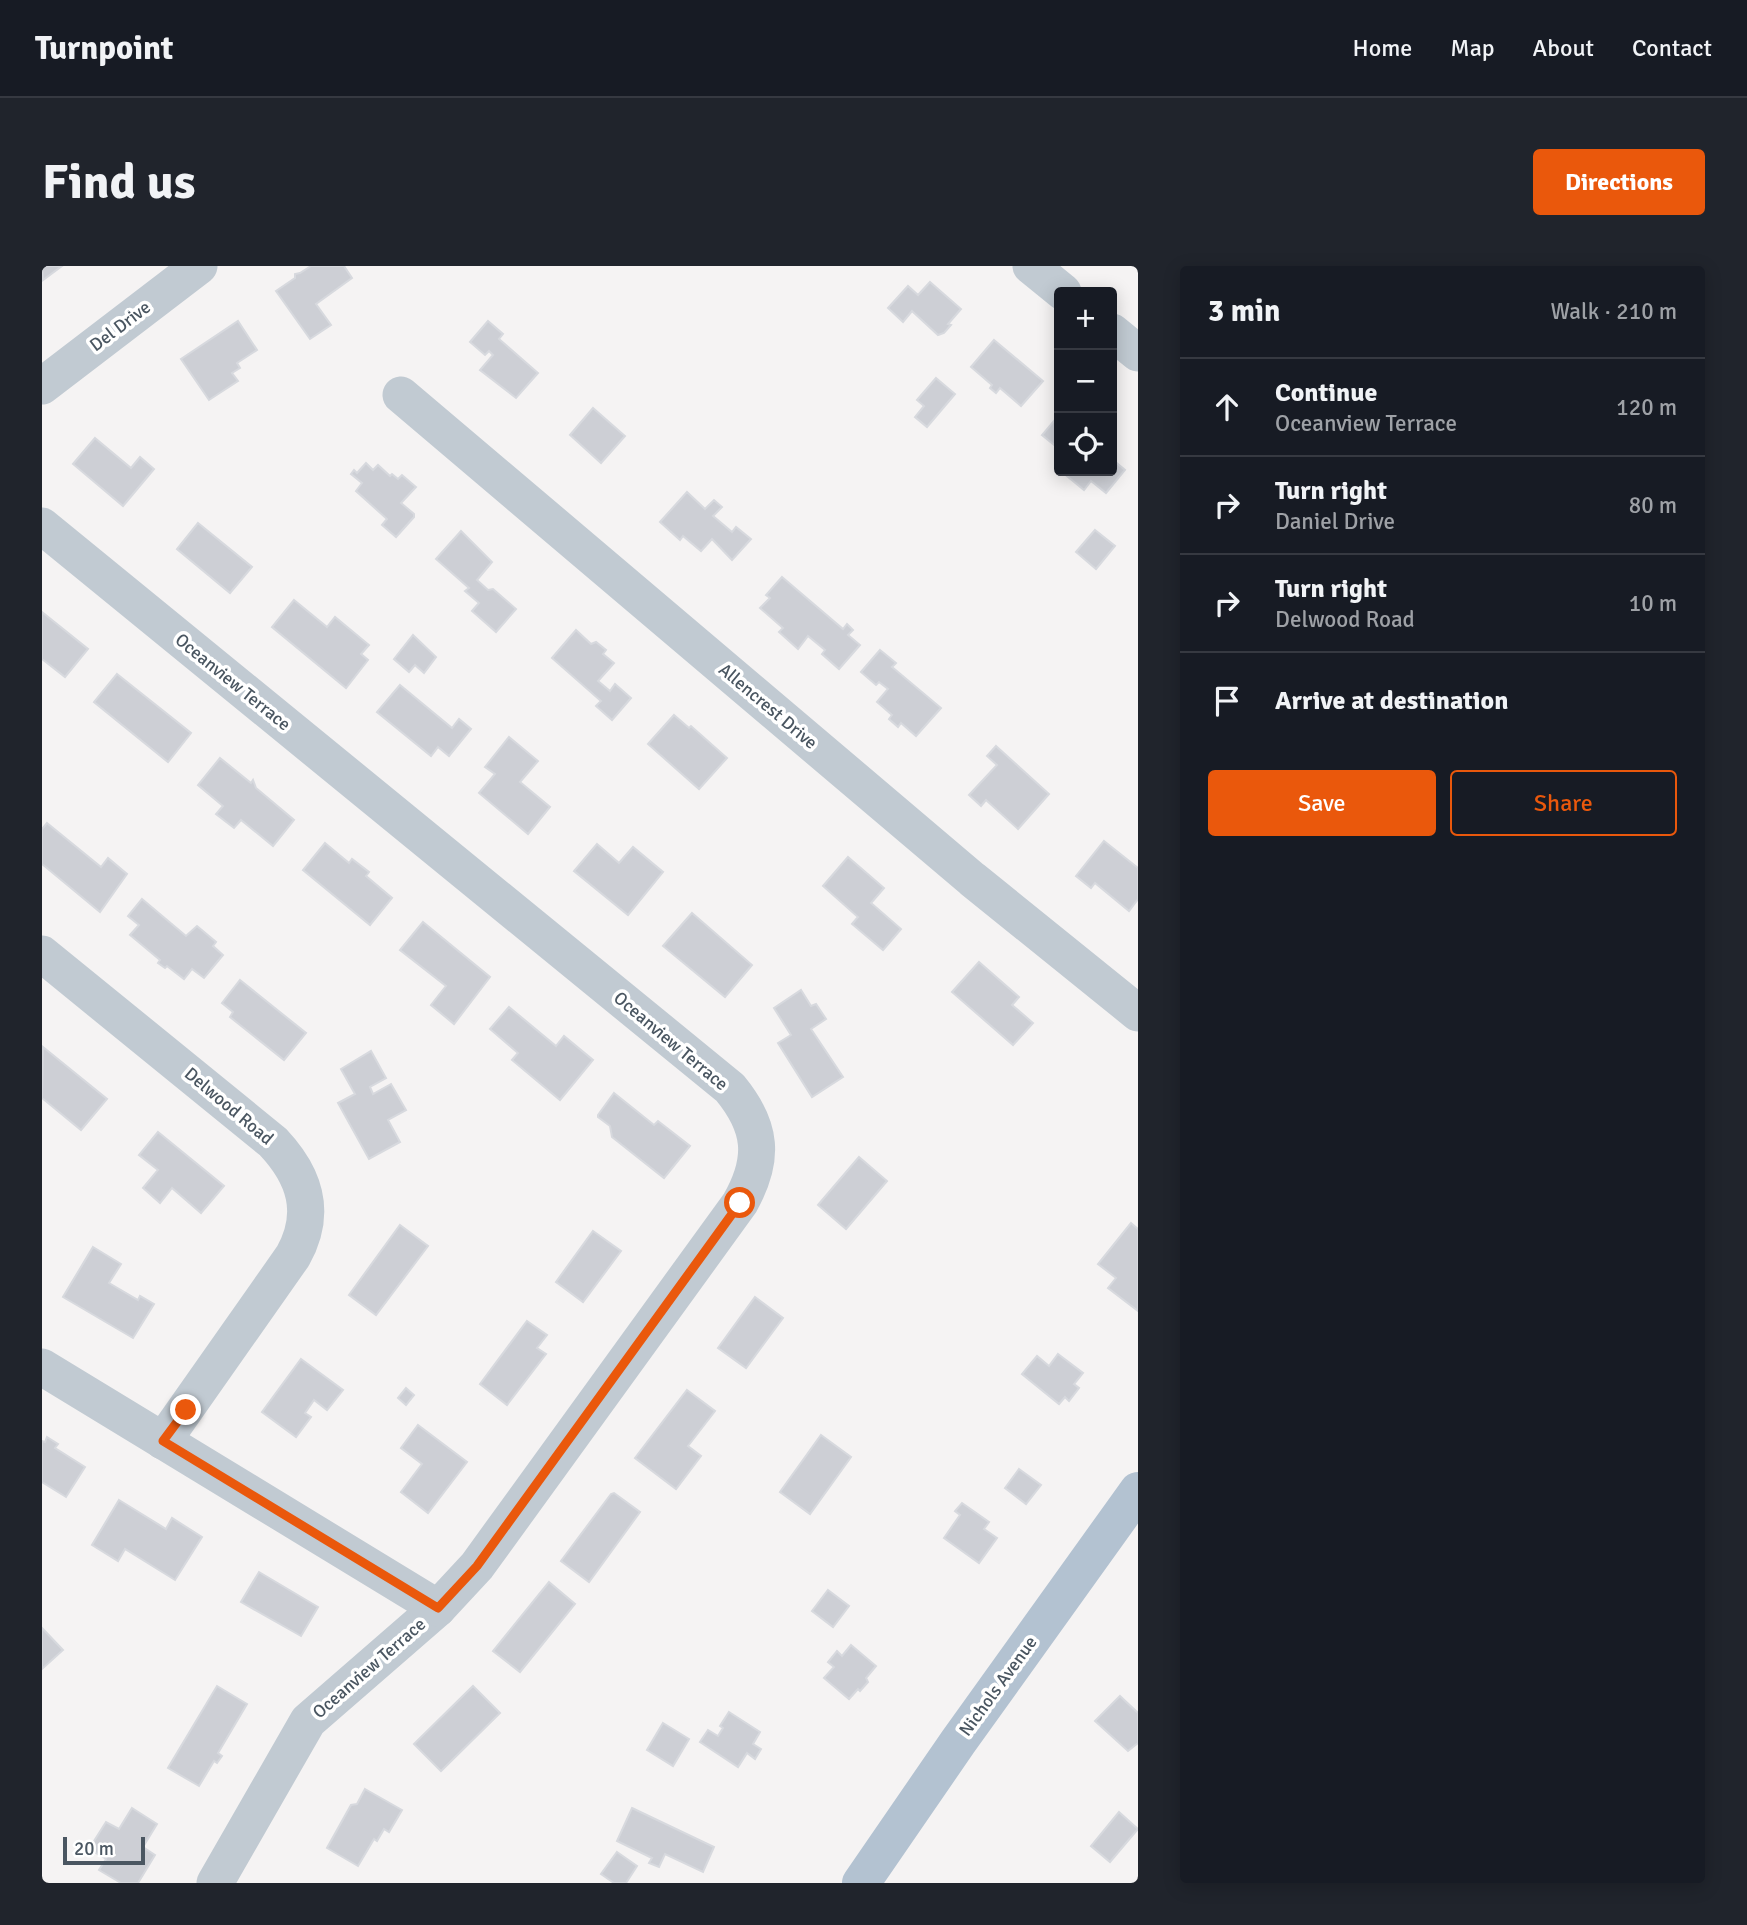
<!DOCTYPE html>
<html lang="en">
<head>
<meta charset="utf-8">
<style>
  body { margin:0; font-family:Signika,sans-serif; background:#20242c; color:#f1f3f6 }
  .controls { position:absolute; right:21px; top:21px; display:grid; overflow:hidden; border-radius:7px; box-shadow:0 4px 18px #0003 }
  .controls button { width:63px; height:63px; display:grid; place-items:center; padding:0; border:0; border-bottom:2px solid #363941; background:#171b24; color:#f1f3f6; font:35px sans-serif }
  .scale { position:absolute; left:21px; bottom:18px; width:82px; box-sizing:border-box; padding-left:7px; border:4px solid #4a5661; border-top:0; font-size:19px; line-height:24px; white-space:nowrap; color:#4a5661; -webkit-text-stroke:5px #fff; paint-order:stroke }
  .stop { position:absolute; width:21px; height:21px; margin:-16px; border:5px solid #ea580c; border-radius:50%; background:#fff }
  .stop.end { background:#ea580c; border-color:#fff; box-shadow:0 2px 7px #0008 }
  .list { margin:0; padding:0; list-style:none }
  h2 { display:flex; justify-content:space-between; align-items:center; height:91px; margin:0; padding:0 28px; font-size:30px }
  h2 small { font-size:23px; font-weight:400; color:#9ea1a6 }
  .list li { display:grid; grid-template-columns:46px 1fr auto; gap:21px; align-items:center; box-sizing:border-box; height:98px; padding:0 28px; border-top:2px solid #363941 }
  .list b { display:block; font-size:26px; white-space:nowrap }
  .list p { margin:0; font-size:23px; white-space:nowrap; color:#9ea1a6 }
  .list em { font-size:23px; font-style:normal; color:#9ea1a6 }
  .actions { display:flex; gap:14px; padding:21px 28px }
  .actions a { flex:1; padding:16px 0; border:2px solid #ea580c; border-radius:7px; text-align:center; font-size:24px; color:#ea580c }
  .actions .main { background:#ea580c; color:#fff }
  .icon { flex:none; width:38px; height:38px; fill:none; stroke:currentColor; stroke-width:2; stroke-linecap:round; stroke-linejoin:round }
  .map { position:relative; flex:none; width:1096px; height:1617px; overflow:hidden; border-radius:7px }
  header { display:flex; align-items:center; gap:42px; box-sizing:border-box; height:98px; padding:0 35px; background:#171b24; border-bottom:2px solid #363941 }
  header strong { font-size:33px }
  nav { display:flex; gap:38px; margin-inline-start:auto; font-size:24px }
  .intro { display:flex; align-items:center; justify-content:space-between; box-sizing:border-box; height:168px; padding:0 42px }
  h1 { margin:0; font-size:49px }
  .button { padding:18px 32px; border-radius:7px; background:#ea580c; color:#fff; font-size:24px; font-weight:700 }
  main { display:flex; gap:42px; padding:0 42px }
  aside { flex:1; background:#171b24; border-radius:7px; box-shadow:0 4px 18px #0003 }
  .map>svg:first-child { display:block }
  .building { fill:#cdcfd5; stroke:#d7d9de; stroke-width:2 }
  .lines { fill:none; stroke-linecap:round; stroke-linejoin:round }
  .minor { stroke:#c1cad2; stroke-width:37 }
  .major { stroke:#b3c2d1; stroke-width:38 }
  .route { stroke:#ea580c; stroke-width:9 }
  .labels { text-anchor:middle; dominant-baseline:central; stroke-width:7; stroke-linejoin:round; paint-order:stroke }
  .street-label { font-size:18px; fill:#4a5661; stroke:#fff }
</style>
</head>
<body>
<header>
<strong>Turnpoint</strong>
<nav><a>Home</a><a>Map</a><a>About</a><a>Contact</a></nav>
</header>
<div class="intro"><h1>Find us</h1><a class="button">Directions</a></div>
<main>
<div class="map">
<svg width="1096" height="1617" viewBox="0 0 1096 1617">
  <rect width="100%" height="100%" fill="#f5f3f3"/>
  <g class="building">
    <polygon points="0,0 20,0 1,14"/>
    <polygon points="269,0 302,0 310,12 274,38 289,59 268,73 234,25 253,12 253,8 258,7"/>
    <polygon points="888,16 919,43 906,58 909,59 902,67 896,69 870,45 861,56 846,42 866,20 876,29"/>
    <polygon points="196,55 215,84 195,97 198,102 190,107 196,115 167,134 139,93"/>
    <polygon points="446,55 461,68 457,73 496,107 474,132 438,104 451,89 447,85 443,89 428,76"/>
    <polygon points="952,74 1001,115 979,140 958,122 954,127 948,122 950,119 929,101"/>
    <polygon points="894,112 913,128 885,161 873,151 882,140 875,134"/>
    <polygon points="551,142 583,170 559,197 528,169"/>
    <polygon points="1017,149 1017,183 1000,169"/>
    <polygon points="53,172 89,202 98,191 112,203 81,240 31,198"/>
    <polygon points="1070,193 1083,204 1064,227 1049,215 1042,224 1025,210 1029,205 1070,205"/>
    <polygon points="324,197 331,204 336,199 348,210 350,208 356,213 360,209 374,221 359,237 372,248 372,251 354,271 340,259 345,253 314,225 320,217 309,208 312,204 315,207"/>
    <polygon points="645,226 663,243 672,234 680,241 671,250 690,266 694,261 709,273 690,294 670,273 659,285 641,270 638,274 618,256"/>
    <polygon points="156,257 210,301 188,327 135,283"/>
    <polygon points="1053,264 1073,280 1054,303 1034,286"/>
    <polygon points="419,265 450,296 435,314 446,324 451,323 474,343 454,366 430,345 437,337 423,325 427,322 394,293"/>
    <polygon points="740,311 801,363 805,358 811,364 806,369 818,379 797,403 780,388 783,384 766,370 756,383 737,366 741,362 718,342 728,332 724,329"/>
    <polygon points="252,334 285,361 293,351 327,379 319,388 326,394 304,422 230,361"/>
    <polygon points="0,346 46,383 23,411 0,393"/>
    <polygon points="534,364 549,378 554,376 564,384 561,388 572,397 556,415 568,425 573,418 589,432 570,454 554,440 559,435 510,392"/>
    <polygon points="371,369 394,391 382,407 373,399 367,406 352,393"/>
    <polygon points="838,384 854,397 850,401 899,442 874,470 859,457 856,461 847,453 850,449 835,436 846,423 837,416 834,419 819,406"/>
    <polygon points="75,408 149,467 126,496 52,436"/>
    <polygon points="358,419 410,462 417,453 429,463 407,490 396,481 389,490 335,446"/>
    <polygon points="632,449 647,462 649,460 685,492 657,523 606,478"/>
    <polygon points="467,471 496,495 478,516 508,541 486,568 437,527 453,508 443,501"/>
    <polygon points="954,480 1007,528 976,563 944,534 939,540 927,529 955,499 945,490"/>
    <polygon points="178,492 209,517 211,514 214,522 252,554 231,580 199,554 192,562 174,548 181,540 156,519"/>
    <polygon points="5,557 59,601 66,592 85,608 58,646 0,598 0,563"/>
    <polygon points="1062,575 1096,602 1096,633 1087,645 1053,617 1049,622 1034,610"/>
    <polygon points="283,577 307,597 310,593 327,606 324,610 350,632 328,659 261,604"/>
    <polygon points="555,578 577,597 591,581 621,606 586,649 532,605"/>
    <polygon points="806,591 842,622 829,637 859,663 841,684 810,658 816,651 781,620"/>
    <polygon points="100,633 144,670 155,660 174,676 171,680 181,689 162,712 150,703 142,713 125,700 123,702 116,697 118,694 88,669 97,659 86,650"/>
    <polygon points="650,647 710,699 683,731 621,680"/>
    <polygon points="381,656 448,711 412,758 389,739 404,720 358,684"/>
    <polygon points="937,696 977,731 970,739 991,757 971,779 910,726"/>
    <polygon points="198,714 264,767 242,794 188,751 191,746 180,737"/>
    <polygon points="759,724 769,740 774,738 784,753 769,763 801,811 770,831 736,777 749,769 732,742"/>
    <polygon points="467,741 514,780 522,770 551,794 518,834 470,794 476,787 448,763"/>
    <polygon points="1,781 65,833 39,864 0,832"/>
    <polygon points="329,785 344,812 328,821 331,828 349,818 364,844 346,854 358,876 327,893 296,837 313,828 299,803"/>
    <polygon points="572,827 612,859 616,855 648,880 622,912 570,871 568,860 556,851 556,849"/>
    <polygon points="116,866 182,920 159,947 130,922 118,937 101,922 116,904 97,889"/>
    <polygon points="817,891 845,915 804,963 776,939"/>
    <polygon points="1089,957 1096,963 1096,1045 1066,1022 1074,1012 1056,998"/>
    <polygon points="358,959 386,980 334,1049 307,1029"/>
    <polygon points="551,965 579,985 541,1036 514,1016"/>
    <polygon points="51,981 79,998 67,1017 96,1034 98,1030 112,1038 91,1072 21,1031"/>
    <polygon points="713,1031 741,1052 704,1102 676,1082"/>
    <polygon points="485,1055 505,1069 495,1082 504,1088 465,1139 438,1118"/>
    <polygon points="1016,1088 1041,1107 1032,1118 1037,1122 1027,1135 1023,1131 1017,1138 980,1108 995,1090 1007,1100"/>
    <polygon points="259,1093 301,1124 285,1144 272,1134 263,1147 269,1151 254,1171 220,1146"/>
    <polygon points="364,1122 372,1129 364,1139 356,1132"/>
    <polygon points="645,1124 673,1145 646,1180 659,1190 634,1223 593,1192"/>
    <polygon points="376,1159 425,1196 386,1247 359,1226 380,1198 359,1182"/>
    <polygon points="779,1169 809,1191 768,1248 738,1226"/>
    <polygon points="5,1171 16,1178 13,1182 43,1201 24,1231 0,1216 0,1175 3,1176"/>
    <polygon points="977,1203 999,1219 984,1238 963,1222"/>
    <polygon points="572,1227 598,1246 547,1316 519,1295 569,1228"/>
    <polygon points="77,1234 124,1263 130,1252 160,1271 133,1314 83,1283 76,1295 50,1279"/>
    <polygon points="920,1237 947,1256 942,1263 955,1272 937,1297 902,1272 918,1249 913,1245"/>
    <polygon points="217,1306 276,1341 259,1370 199,1336"/>
    <polygon points="507,1316 533,1338 478,1406 451,1385"/>
    <polygon points="786,1324 807,1340 791,1361 770,1345"/>
    <polygon points="0,1362 21,1384 0,1403"/>
    <polygon points="809,1379 834,1400 824,1412 826,1416 818,1425 816,1423 807,1433 782,1412 792,1401 786,1396 795,1385 800,1390"/>
    <polygon points="175,1420 205,1438 176,1487 180,1490 175,1497 172,1495 157,1520 126,1502"/>
    <polygon points="431,1420 458,1447 399,1505 372,1478"/>
    <polygon points="1078,1430 1096,1447 1096,1477 1086,1485 1053,1455"/>
    <polygon points="687,1446 718,1466 711,1478 719,1483 713,1493 705,1487 696,1501 658,1476 666,1464 676,1470 681,1462 678,1460"/>
    <polygon points="621,1457 647,1473 631,1500 605,1484"/>
    <polygon points="323,1523 360,1544 347,1566 342,1563 335,1575 332,1573 316,1600 285,1582 309,1539 315,1538"/>
    <polygon points="90,1542 115,1558 101,1581 113,1589 96,1617 79,1617 57,1604 64,1593 47,1583 64,1556 77,1563"/>
    <polygon points="590,1542 672,1581 661,1606 623,1588 617,1601 607,1597 610,1592 575,1575"/>
    <polygon points="1077,1546 1096,1563 1068,1596 1049,1580"/>
    <polygon points="575,1586 595,1600 584,1617 572,1617 559,1608"/>
  </g>
  <g class="lines">
    <g class="minor">
      <polyline points="989,0 1021,26"/>
      <polyline points="1070,66 1096,87"/>
      <polyline points="0,120 157,0"/>
      <polyline points="359,129 930,613 1096,747"/>
      <path d="M0,260L688,822C720,861 723,893 698,937L435,1300L396,1342L266,1455L173,1617"/>
      <path d="M0,688L231,876C263,910 275,947 251,990L121,1175"/>
      <polyline points="0,1101 396,1342"/>
    </g>
    <polyline class="major" points="819,1617 916,1476 1096,1225"/>
  </g>
  <g class="lines">
    <polyline class="route" points="144,1144 121,1175 396,1342 435,1300 698,937"/>
  </g>
  <g class="labels">
    <g class="street-label">
      <text transform="translate(78 60) rotate(-37)">Del Drive</text>
      <text transform="translate(191 416) rotate(39)">Oceanview Terrace</text>
      <text transform="translate(726 440) rotate(40)">Allencrest Drive</text>
      <text transform="translate(629 775) rotate(40)">Oceanview Terrace</text>
      <text transform="translate(187 840) rotate(40)">Delwood Road</text>
      <text transform="translate(327 1402) rotate(-41)">Oceanview Terrace</text>
      <text transform="translate(956 1420) rotate(-54)">Nichols Avenue</text>
    </g>
  </g>
</svg>
<div class="controls">
<button>+</button>
<button>−</button>
<button><svg class="icon" aria-label="locate" viewBox="0 0 24 24"><circle cx="12" cy="12" r="6"/><path d="M12 2v4M12 18v4M2 12h4M18 12h4"/></svg></button>
</div>
<div class="scale">20 m</div>
<div class="stop" style="left:698px;top:937px"></div>
<div class="stop end" style="left:144px;top:1144px"></div>
</div>
<aside>
<h2>3 min<small>Walk · 210 m</small></h2>
<ul class="list">
<li><svg class="icon" aria-label="ahead" viewBox="0 0 24 24"><path d="M12 20V5M6 11l6-6 6 6"/></svg><div><b>Continue</b><p>Oceanview Terrace</p></div><em>120 m</em></li>
<li><svg class="icon" aria-label="right" viewBox="0 0 24 24"><path d="M7 20v-9h11M14 6l5 5-5 5"/></svg><div><b>Turn right</b><p>Daniel Drive</p></div><em>80 m</em></li>
<li><svg class="icon" aria-label="right" viewBox="0 0 24 24"><path d="M7 20v-9h11M14 6l5 5-5 5"/></svg><div><b>Turn right</b><p>Delwood Road</p></div><em>10 m</em></li>
<li><svg class="icon" aria-label="arrive" viewBox="0 0 24 24"><path d="M6 21V4h12l-3 4 3 4H6"/></svg><div><b>Arrive at destination</b></div></li>
</ul>
<div class="actions"><a class="main">Save</a><a>Share</a></div>
</aside>
</main>
</body>
</html>
